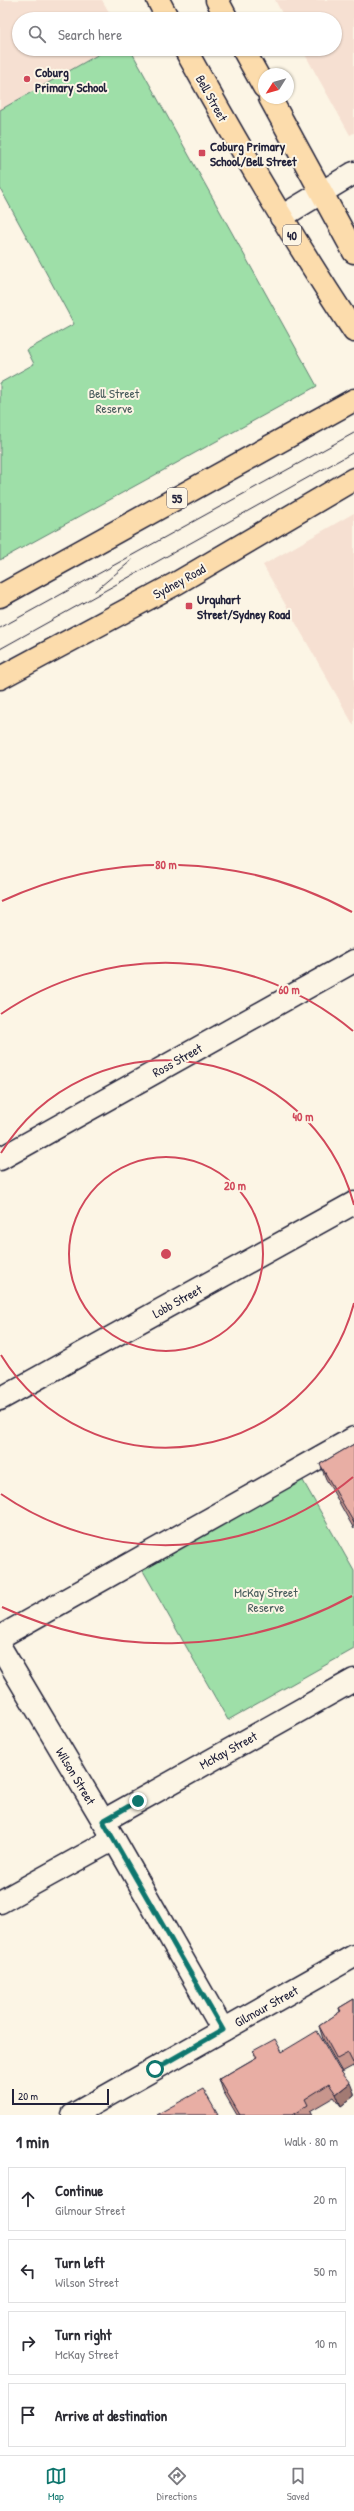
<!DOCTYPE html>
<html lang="en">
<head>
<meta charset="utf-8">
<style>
  body { margin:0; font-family:"Patrick Hand",sans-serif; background:#f2f2f3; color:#2b2b33 }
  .compass { position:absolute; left:258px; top:68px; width:36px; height:36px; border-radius:50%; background:#fff; box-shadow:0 1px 3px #0004; rotate:233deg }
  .scale { position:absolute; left:12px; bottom:10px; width:97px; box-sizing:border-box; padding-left:4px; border:2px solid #22223b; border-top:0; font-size:11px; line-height:14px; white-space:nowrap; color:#22223b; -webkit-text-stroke:3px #fcf5e5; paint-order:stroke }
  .stop { position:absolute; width:12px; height:12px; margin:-9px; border:3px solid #0f766e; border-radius:50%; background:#fff }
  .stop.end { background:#0f766e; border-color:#fff; box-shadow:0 1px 4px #0008 }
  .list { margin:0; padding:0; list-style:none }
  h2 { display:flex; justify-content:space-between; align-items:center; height:52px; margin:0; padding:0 16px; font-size:17px }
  h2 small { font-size:13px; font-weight:400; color:#7c7c81 }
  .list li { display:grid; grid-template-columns:26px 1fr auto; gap:12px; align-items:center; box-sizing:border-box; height:64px; margin:0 8px 8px; padding:0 8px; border:1px solid #e1e1e2; border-radius:0px }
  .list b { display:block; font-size:15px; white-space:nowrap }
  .list p { margin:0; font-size:13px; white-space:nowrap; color:#7c7c81 }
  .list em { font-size:13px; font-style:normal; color:#7c7c81 }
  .icon { flex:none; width:22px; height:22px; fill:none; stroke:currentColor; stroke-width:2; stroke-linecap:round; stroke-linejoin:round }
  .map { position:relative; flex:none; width:354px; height:2115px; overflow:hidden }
  .search { position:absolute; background:#fff; box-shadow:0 1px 3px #0004; left:12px; right:12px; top:12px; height:44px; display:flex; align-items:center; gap:10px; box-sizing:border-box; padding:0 14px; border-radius:22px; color:#7c7c81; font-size:15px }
  .sheet { height:340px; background:#fff }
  nav { display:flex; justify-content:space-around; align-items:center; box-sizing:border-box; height:56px; border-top:1px solid #e1e1e2; background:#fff; font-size:11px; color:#7c7c81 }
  nav a { display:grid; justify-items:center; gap:2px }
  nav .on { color:#0f766e }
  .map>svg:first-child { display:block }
  .built { fill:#f6e0d2 }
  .green { fill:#9edfa8; stroke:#608072 }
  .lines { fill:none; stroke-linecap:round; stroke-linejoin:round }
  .minor-casing { stroke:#22223b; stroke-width:25 }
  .highway-casing { stroke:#22223b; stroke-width:25 }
  .minor { stroke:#fcf5e5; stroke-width:22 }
  .highway { stroke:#fcdcac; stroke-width:22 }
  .tram { stroke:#22223b; stroke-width:1 }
  .wall { fill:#c8968d; stroke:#22223b }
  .shaded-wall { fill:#a27a73; stroke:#22223b }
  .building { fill:#e8aea4; stroke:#22223b }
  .route { stroke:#0f766e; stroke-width:5 }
  .ring { fill:none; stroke:#d1495b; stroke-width:2 }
  .poi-dot { fill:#d1495b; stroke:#fcf5e5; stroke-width:1.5 }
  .labels { text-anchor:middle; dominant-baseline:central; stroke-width:4; stroke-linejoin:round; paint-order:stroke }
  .shield { fill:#fcf5e5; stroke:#63616e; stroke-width:1 }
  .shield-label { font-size:12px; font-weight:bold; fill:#22223b }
  .poi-label { font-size:13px; font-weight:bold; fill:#22223b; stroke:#fcf5e5; text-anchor:start }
  .street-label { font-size:13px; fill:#22223b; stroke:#fcf5e5 }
  .park-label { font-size:13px; fill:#475b5c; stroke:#fcf5e5 }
  .centre { fill:#d1495b; stroke:#fcf5e5; stroke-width:2 }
  .ring-label { font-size:12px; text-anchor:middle; font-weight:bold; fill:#d1495b; stroke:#fcf5e5; stroke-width:4; stroke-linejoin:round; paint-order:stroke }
</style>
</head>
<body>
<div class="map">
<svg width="354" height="2115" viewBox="0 0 354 2115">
  <rect width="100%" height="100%" fill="#fcf5e5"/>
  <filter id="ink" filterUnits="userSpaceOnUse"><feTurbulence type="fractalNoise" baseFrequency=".025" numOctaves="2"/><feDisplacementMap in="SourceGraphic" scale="8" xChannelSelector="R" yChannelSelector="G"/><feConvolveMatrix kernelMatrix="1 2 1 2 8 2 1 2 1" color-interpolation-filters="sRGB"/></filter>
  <g filter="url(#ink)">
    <g class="built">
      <polygon points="0,0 102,0 113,19 19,19 19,49 108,49 0,110"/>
      <polygon points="275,0 354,0 354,133 350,135 302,49 335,49 335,19 285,19"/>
      <polygon points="354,513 354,726 263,565"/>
    </g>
    <g class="green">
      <polygon points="108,49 130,49 317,386 0,560 0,383 34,364 27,350 74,324 0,188 0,110"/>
      <polygon points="302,1479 354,1571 354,1649 228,1720 142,1569"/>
    </g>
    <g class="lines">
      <defs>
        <g id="minor">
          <polyline points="281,217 354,173"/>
          <polyline points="0,1159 354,961"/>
          <polyline points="0,1399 354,1203"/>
          <polyline points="0,1637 354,1438"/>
          <polyline points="0,1647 114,1839 223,2030"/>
          <polyline points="103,1821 354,1680"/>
          <polyline points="0,1902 114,1839"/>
          <polyline points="73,2115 354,1956"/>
        </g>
        <g id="highway">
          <polyline points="158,0 168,19"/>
          <polyline points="217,0 227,19"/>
          <path d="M185,49C238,145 293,240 354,331"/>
          <polyline points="243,49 264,87"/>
          <polyline points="270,98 354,252"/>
          <polyline points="0,596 354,400"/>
          <polyline points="0,678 177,583 354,479"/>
        </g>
      </defs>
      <use href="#minor" class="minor-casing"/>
      <use href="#highway" class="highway-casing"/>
      <use href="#minor" class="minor"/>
      <use href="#highway" class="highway"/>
      <g class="tram">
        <polyline points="95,591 132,560"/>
        <polyline points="0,628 354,433"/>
        <polyline points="0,649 354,452"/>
      </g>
    </g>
    <g class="wall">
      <polygon points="354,1444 354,1529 326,1479 320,1464"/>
      <polygon points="354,1999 354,2068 353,2066 342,2072 323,2039 319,2026 340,2012 339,2008"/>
      <polygon points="253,2051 282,2052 339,2069 354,2093 354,2096 341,2106 334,2097 310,2111 312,2115 237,2115 223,2091 219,2079 255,2058"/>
    </g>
    <polygon class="shaded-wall" points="350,2083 354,2093 354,2096 341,2106 336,2094"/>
    <g class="building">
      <polygon points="354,1444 354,1523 320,1464"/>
      <polygon points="354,1999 354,2063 353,2063 348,2053 337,2059 319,2026 341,2011 339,2008"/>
      <polygon points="317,2031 339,2069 350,2083 336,2094 329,2084 305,2099 308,2105 292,2115 240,2115 219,2079 257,2057 253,2051 275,2039 282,2052"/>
      <polygon points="203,2089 218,2115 156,2115"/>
    </g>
  </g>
  <g class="lines" filter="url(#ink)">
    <polyline class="route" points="138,1801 103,1821 223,2030 155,2069"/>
  </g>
  <g class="ring">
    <circle cx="166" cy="1254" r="97"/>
    <path d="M354 1303A194 194 0 0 1 1 1355M1 1153A194 194 0 0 1 354 1205"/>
    <path d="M353 1477A291 291 0 0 1 1 1494M1 1014A291 291 0 0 1 353 1031"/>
    <path d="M352 1596A389 389 0 0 1 2 1607M2 901A389 389 0 0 1 352 912"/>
  </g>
  <g class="poi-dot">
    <circle cx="27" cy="79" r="4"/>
    <rect x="198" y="149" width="8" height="8" rx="2"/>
    <rect x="185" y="602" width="8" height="8" rx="2"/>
  </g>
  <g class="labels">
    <g class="shield">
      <rect x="283" y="225" width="18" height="20" rx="3"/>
      <rect x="167" y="488" width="20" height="20" rx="3"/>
    </g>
    <g class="shield-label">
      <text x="292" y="235">40</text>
      <text x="177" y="498">55</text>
    </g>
    <g class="poi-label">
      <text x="35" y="72">Coburg<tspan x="35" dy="15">Primary School</tspan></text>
      <text x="210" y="146">Coburg Primary<tspan x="210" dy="15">School/Bell Street</tspan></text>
      <text x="197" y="599">Urquhart<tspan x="197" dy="15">Street/Sydney Road</tspan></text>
    </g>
    <g class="street-label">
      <text transform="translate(212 98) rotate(61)">Bell Street</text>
      <text transform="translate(179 581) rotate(-29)">Sydney Road</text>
      <text transform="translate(177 1060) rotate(-29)">Ross Street</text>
      <text transform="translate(177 1301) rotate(-29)">Lobb Street</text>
      <text transform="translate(228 1750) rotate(-29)">McKay Street</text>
      <text transform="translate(76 1776) rotate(59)">Wilson Street</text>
      <text transform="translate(266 2006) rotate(-29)">Gilmour Street</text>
    </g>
    <g class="park-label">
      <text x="114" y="393">Bell Street<tspan x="114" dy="15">Reserve</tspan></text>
      <text x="266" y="1592">McKay Street<tspan x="266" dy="15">Reserve</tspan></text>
    </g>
  </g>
  <circle cx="166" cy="1254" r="6" class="centre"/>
  <g class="ring-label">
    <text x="166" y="869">80 m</text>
    <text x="289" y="994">60 m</text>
    <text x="303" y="1121">40 m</text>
    <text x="235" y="1190">20 m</text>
  </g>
</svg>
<svg class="compass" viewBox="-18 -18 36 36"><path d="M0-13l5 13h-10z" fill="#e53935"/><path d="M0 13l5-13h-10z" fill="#7c7c81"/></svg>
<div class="scale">20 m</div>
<div class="stop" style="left:155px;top:2069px"></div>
<div class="stop end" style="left:138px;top:1801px"></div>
<div class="search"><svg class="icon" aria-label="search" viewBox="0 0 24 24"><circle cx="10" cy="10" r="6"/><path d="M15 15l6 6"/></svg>Search here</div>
</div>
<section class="sheet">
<h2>1 min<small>Walk · 80 m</small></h2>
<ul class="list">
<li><svg class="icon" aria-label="ahead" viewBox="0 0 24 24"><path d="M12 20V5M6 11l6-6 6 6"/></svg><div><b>Continue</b><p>Gilmour Street</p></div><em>20 m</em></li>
<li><svg class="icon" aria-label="left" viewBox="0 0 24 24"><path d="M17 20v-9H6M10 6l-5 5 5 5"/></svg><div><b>Turn left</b><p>Wilson Street</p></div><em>50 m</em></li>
<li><svg class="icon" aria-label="right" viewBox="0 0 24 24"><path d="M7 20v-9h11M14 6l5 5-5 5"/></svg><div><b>Turn right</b><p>McKay Street</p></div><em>10 m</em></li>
<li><svg class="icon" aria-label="arrive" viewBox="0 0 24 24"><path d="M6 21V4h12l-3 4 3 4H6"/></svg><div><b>Arrive at destination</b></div></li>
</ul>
</section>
<nav>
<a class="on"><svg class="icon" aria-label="map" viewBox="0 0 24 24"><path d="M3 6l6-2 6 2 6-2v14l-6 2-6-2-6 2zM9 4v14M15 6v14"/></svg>Map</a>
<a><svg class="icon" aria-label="directions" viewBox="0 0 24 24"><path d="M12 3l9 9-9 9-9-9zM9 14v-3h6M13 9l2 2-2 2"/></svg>Directions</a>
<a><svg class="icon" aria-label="saved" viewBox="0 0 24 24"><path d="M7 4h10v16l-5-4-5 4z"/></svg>Saved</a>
</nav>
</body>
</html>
